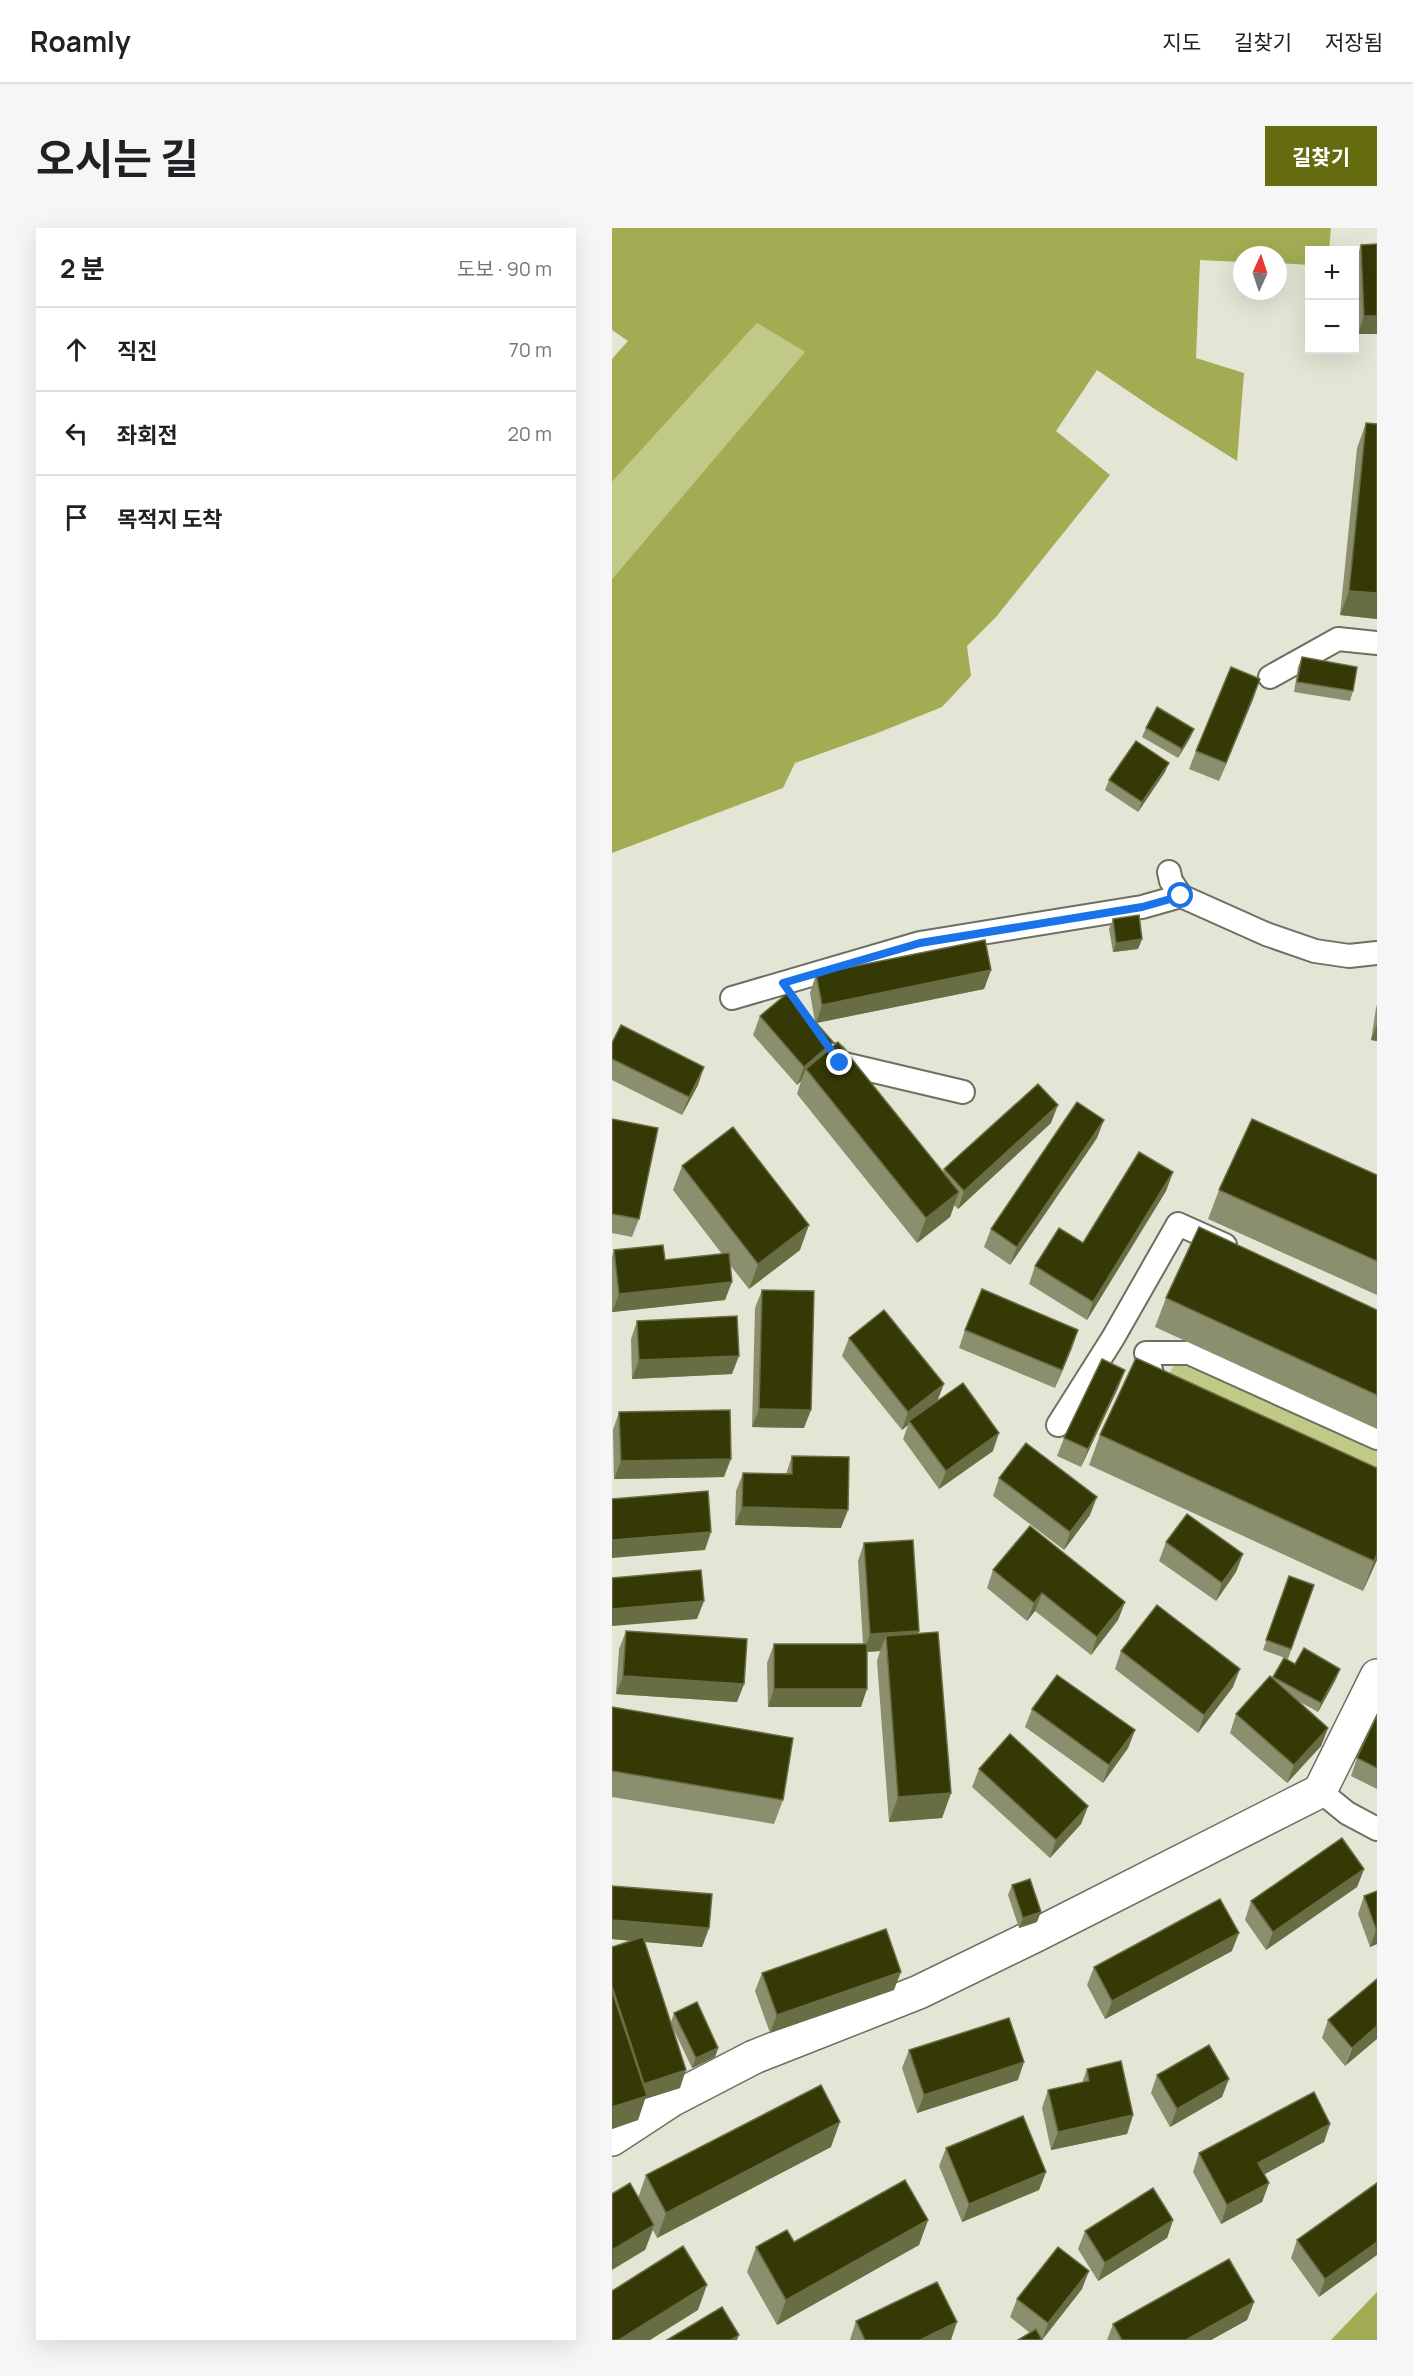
<!DOCTYPE html>
<html lang="ko">
<head>
<meta charset="utf-8">
<style>
  body { margin:0; font-family:Manrope,"Noto Sans KR",sans-serif; background:#f6f6f6; color:#202124 }
  .controls { position:absolute; right:18px; top:18px; display:grid; overflow:hidden; border-radius:0px; box-shadow:0 6px 24px #0002 }
  .controls button { width:54px; height:54px; display:grid; place-items:center; padding:0; border:0; border-bottom:2px solid #e0e0e0; background:#fff; color:#202124; font:30px sans-serif }
  .compass { position:absolute; left:621px; top:18px; width:54px; height:54px; border-radius:50%; background:#fff; box-shadow:0 6px 24px #0002; rotate:3deg }
  .stop { position:absolute; width:18px; height:18px; margin:-14px; border:4px solid #1a73e8; border-radius:50%; background:#fff }
  .stop.end { background:#1a73e8; border-color:#fff; box-shadow:0 2px 6px #0008 }
  .list { margin:0; padding:0; list-style:none }
  h2 { display:flex; justify-content:space-between; align-items:center; height:78px; margin:0; padding:0 24px; font-size:26px }
  h2 small { font-size:20px; font-weight:400; color:#757577 }
  .list li { display:grid; grid-template-columns:39px 1fr auto; gap:18px; align-items:center; box-sizing:border-box; height:84px; padding:0 24px; border-top:2px solid #e0e0e0 }
  .list b { display:block; font-size:22px; white-space:nowrap }
  .list em { font-size:20px; font-style:normal; color:#757577 }
  .icon { flex:none; width:33px; height:33px; fill:none; stroke:currentColor; stroke-width:2; stroke-linecap:round; stroke-linejoin:round }
  .map { position:relative; flex:none; width:765px; height:2112px; overflow:hidden; border-radius:0px }
  header { display:flex; align-items:center; gap:36px; box-sizing:border-box; height:84px; padding:0 30px; background:#fff; border-bottom:2px solid #e0e0e0 }
  header strong { font-size:28px }
  nav { display:flex; gap:33px; margin-inline-start:auto; font-size:21px }
  .intro { display:flex; align-items:center; justify-content:space-between; box-sizing:border-box; height:144px; padding:0 36px }
  h1 { margin:0; font-size:42px }
  .button { padding:15px 27px; border-radius:0px; background:#656c10; color:#fff; font-size:21px; font-weight:700 }
  main { display:flex; gap:36px; padding:0 36px }
  aside { flex:1; background:#fff; border-radius:0px; box-shadow:0 6px 24px #0002 }
  .map>svg:first-child { display:block }
  .green { fill:#c1c986 }
  .forest { fill:#a4ac53 }
  .lines { fill:none; stroke-linecap:round; stroke-linejoin:round }
  .lane-casing { stroke:#6d6f60; stroke-width:26 }
  .street-casing { stroke:#6d6f60; stroke-width:36 }
  .lane { stroke:#fff; stroke-width:22 }
  .street { stroke:#fff; stroke-width:33 }
  .wall { fill:#8c8f6e }
  .shaded-wall { fill:#696d44 }
  .building { fill:#353906; stroke:#696d44; stroke-width:1.5 }
  .route { stroke:#1a73e8; stroke-width:8 }
</style>
</head>
<body>
<header>
<strong>Roamly</strong>
<nav><a>지도</a><a>길찾기</a><a>저장됨</a></nav>
</header>
<div class="intro"><h1>오시는 길</h1><a class="button">길찾기</a></div>
<main>
<aside>
<h2>2 분<small>도보 · 90 m</small></h2>
<ul class="list">
<li><svg class="icon" aria-label="ahead" viewBox="0 0 24 24"><path d="M12 20V5M6 11l6-6 6 6"/></svg><div><b>직진</b></div><em>70 m</em></li>
<li><svg class="icon" aria-label="left" viewBox="0 0 24 24"><path d="M17 20v-9H6M10 6l-5 5 5 5"/></svg><div><b>좌회전</b></div><em>20 m</em></li>
<li><svg class="icon" aria-label="arrive" viewBox="0 0 24 24"><path d="M6 21V4h12l-3 4 3 4H6"/></svg><div><b>목적지 도착</b></div></li>
</ul>
</aside>
<div class="map">
<svg width="765" height="2112" viewBox="0 0 765 2112">
  <rect width="100%" height="100%" fill="#e3e5d5"/>
  <g class="green">
    <polygon points="145,95 193,124 0,351 0,254"/>
    <polygon points="572,1133 765,1222 765,1250 557,1146 563,1135"/>
  </g>
  <g class="forest">
    <polygon points="0,0 719,0 717,22 698,22 697,37 666,35 666,27 630,27 630,34 588,32 584,130 632,145 625,233 544,182 485,142 444,203 498,247 384,389 355,418 359,448 330,479 263,506 183,535 171,560 0,625 0,351 193,124 145,95 0,254 0,131 16,113 0,102"/>
    <polygon points="765,2064 765,2112 719,2112"/>
  </g>
  <g class="lines">
    <defs>
      <g id="lane">
        <polyline points="658,449 726,411 765,415"/>
        <polyline points="557,644 559,653 569,668 654,706 703,723 737,728 765,725"/>
        <polyline points="120,770 308,715 530,679 569,668"/>
        <polyline points="222,827 228,835 351,864"/>
        <polyline points="548,1161 544,1159 534,1125 577,1125 765,1210"/>
        <polyline points="446,1197 501,1110 566,996 613,1017"/>
        <polyline points="708,1563 735,1585 765,1601"/>
      </g>
      <polyline id="street" points="0,1911 61,1871 142,1829 307,1764 424,1707 708,1563 765,1448"/>
    </defs>
    <use href="#lane" class="lane-casing"/>
    <use href="#street" class="street-casing"/>
    <use href="#lane" class="lane"/>
    <use href="#street" class="street"/>
  </g>
  <g class="wall">
    <polygon points="765,16 765,106 746,106 743,35 749,17"/>
    <polygon points="754,195 765,196 765,391 728,387 745,220"/>
    <polygon points="690,429 741,463 738,473 682,464 686,439"/>
    <polygon points="642,469 607,553 577,541 584,523"/>
    <polygon points="534,500 582,501 578,510 566,530 530,509"/>
    <polygon points="553,544 526,584 493,562 497,552"/>
    <polygon points="501,691 530,711 526,721 501,724 497,701"/>
    <polygon points="379,742 372,761 204,795 221,814 218,821 331,944 332,941 439,895 346,981 342,977 338,989 305,1015 185,866 189,853 185,857 141,807 148,788 203,794 198,765 204,746"/>
    <polygon points="765,777 765,813 759,812 764,780"/>
    <polygon points="0,815 86,857 70,887 0,852"/>
    <polygon points="0,891 27,991 20,1009 0,1005"/>
    <polygon points="485,910 398,1037 372,1019 379,1001"/>
    <polygon points="70,938 188,1022 137,1061 118,1037 113,1072 0,1084 0,1028 2,1022 53,1032 110,1026 61,962"/>
    <polygon points="561,944 554,963 475,1092 417,1056 423,1038 471,1015"/>
    <polygon points="765,947 765,1067 596,991 607,962"/>
    <polygon points="150,1062 192,1200 140,1199 143,1080"/>
    <polygon points="554,1070 765,1082 765,1201 543,1099"/>
    <polygon points="25,1093 120,1146 20,1151 19,1111"/>
    <polygon points="353,1102 460,1120 443,1160 347,1120"/>
    <polygon points="237,1110 326,1173 381,1223 327,1261 291,1211 296,1197 290,1202 230,1128"/>
    <polygon points="513,1142 506,1160 469,1239 445,1228 452,1210"/>
    <polygon points="7,1184 112,1249 2,1251 1,1202"/>
    <polygon points="488,1207 765,1332 751,1363 477,1237"/>
    <polygon points="180,1228 229,1300 123,1297 124,1263 131,1245 174,1246"/>
    <polygon points="387,1250 478,1287 452,1322 381,1268"/>
    <polygon points="554,1314 631,1326 624,1344 604,1373 547,1333"/>
    <polygon points="252,1315 307,1403 306,1405 339,1565 330,1590 277,1594 265,1433 268,1423 255,1424 249,1479 156,1479 155,1435 162,1416 251,1416 246,1333"/>
    <polygon points="381,1342 513,1374 506,1392 479,1427 423,1383 415,1393 375,1360"/>
    <polygon points="677,1348 702,1357 676,1431 651,1422"/>
    <polygon points="14,1403 132,1456 125,1474 4,1466 7,1421"/>
    <polygon points="509,1423 621,1459 586,1505 503,1441"/>
    <polygon points="672,1430 683,1436 728,1441 724,1451 706,1484 688,1474 716,1500 709,1518 675,1555 618,1505 624,1486 661,1450"/>
    <polygon points="0,1479 171,1572 162,1596 0,1569"/>
    <polygon points="420,1481 523,1502 516,1520 491,1555 413,1499"/>
    <polygon points="765,1487 765,1561 739,1548 745,1530"/>
    <polygon points="367,1541 476,1578 469,1596 438,1630 360,1559"/>
    <polygon points="752,1641 745,1659 654,1722 633,1692 639,1673"/>
    <polygon points="400,1657 425,1694 407,1700 396,1667"/>
    <polygon points="765,1663 765,1716 758,1719 746,1686 752,1668"/>
    <polygon points="97,1700 90,1719 32,1714 59,1794 62,1785 106,1820 103,1829 80,1840 60,1798 68,1860 33,1871 26,1892 0,1901 0,1719 19,1713 0,1711"/>
    <polygon points="620,1723 493,1791 475,1757 482,1739"/>
    <polygon points="150,1745 282,1762 158,1805 143,1763"/>
    <polygon points="765,1751 733,1838 710,1810 716,1792"/>
    <polygon points="297,1822 406,1852 305,1885 290,1840"/>
    <polygon points="475,1841 521,1887 515,1906 439,1922 430,1880 436,1862 470,1855"/>
    <polygon points="545,1847 610,1869 558,1899 539,1865"/>
    <polygon points="718,1896 712,1914 652,1946 657,1955 650,1974 609,1996 581,1944 587,1925"/>
    <polygon points="219,1919 45,2010 41,2002 33,2022 26,1970 34,1947"/>
    <polygon points="334,1920 434,1944 427,1962 350,1994 327,1938"/>
    <polygon points="765,1955 707,2069 679,2030 685,2012"/>
    <polygon points="316,1992 307,2017 165,2097 135,2044 144,2019 182,2014"/>
    <polygon points="561,1992 555,2010 486,2053 466,2021 473,2003"/>
    <polygon points="470,2061 430,2112 418,2105 398,2089 405,2071"/>
    <polygon points="642,2074 635,2092 599,2112 495,2112 501,2096"/>
    <polygon points="244,2093 339,2112 238,2112"/>
  </g>
  <g class="shaded-wall">
    <polygon points="752,88 765,88 765,106 746,106"/>
    <polygon points="737,363 765,365 765,391 728,387"/>
    <polygon points="648,451 642,469 607,553 614,535"/>
    <polygon points="582,501 578,510 566,530 570,521"/>
    <polygon points="557,535 553,544 526,584 530,574"/>
    <polygon points="530,711 526,721 501,724 504,715"/>
    <polygon points="379,742 372,761 204,795 210,777"/>
    <polygon points="765,796 765,813 759,812"/>
    <polygon points="221,814 214,832 194,841 189,853 185,857 192,839"/>
    <polygon points="92,839 86,857 70,887 77,869"/>
    <polygon points="446,877 439,895 346,981 352,963"/>
    <polygon points="492,892 485,910 398,1037 405,1019"/>
    <polygon points="561,944 554,963 475,1092 481,1074"/>
    <polygon points="347,964 338,989 305,1015 314,990"/>
    <polygon points="197,997 188,1022 137,1061 146,1036"/>
    <polygon points="120,1054 113,1072 0,1084 7,1066"/>
    <polygon points="466,1102 460,1120 443,1160 450,1142"/>
    <polygon points="127,1128 120,1146 20,1151 27,1132"/>
    <polygon points="513,1142 506,1160 469,1239 476,1221"/>
    <polygon points="332,1156 325,1174 297,1193 296,1197 290,1202 296,1184"/>
    <polygon points="147,1181 199,1182 192,1200 140,1199"/>
    <polygon points="387,1205 381,1223 327,1261 334,1243"/>
    <polygon points="119,1231 112,1249 2,1251 9,1233"/>
    <polygon points="485,1269 478,1287 452,1322 458,1304"/>
    <polygon points="130,1279 236,1282 229,1300 123,1297"/>
    <polygon points="99,1304 93,1322 0,1330 0,1312"/>
    <polygon points="631,1326 624,1344 604,1373 610,1355"/>
    <polygon points="765,1326 765,1332 751,1363 762,1333"/>
    <polygon points="430,1365 423,1383 415,1393 422,1375"/>
    <polygon points="92,1373 85,1391 0,1398 0,1381"/>
    <polygon points="513,1374 506,1392 479,1427 485,1409"/>
    <polygon points="307,1403 300,1421 274,1408 268,1423 252,1424 258,1406"/>
    <polygon points="628,1441 621,1459 586,1505 592,1487"/>
    <polygon points="728,1441 724,1451 706,1484 709,1475"/>
    <polygon points="11,1448 132,1456 125,1474 4,1466"/>
    <polygon points="162,1461 255,1461 249,1479 156,1479"/>
    <polygon points="716,1500 709,1518 675,1555 682,1537"/>
    <polygon points="523,1502 516,1520 491,1555 497,1537"/>
    <polygon points="339,1565 330,1590 277,1594 286,1569"/>
    <polygon points="476,1578 469,1596 438,1630 444,1612"/>
    <polygon points="752,1641 745,1659 654,1722 661,1704"/>
    <polygon points="429,1684 425,1694 407,1700 411,1690"/>
    <polygon points="0,1692 97,1700 90,1719 0,1711"/>
    <polygon points="765,1700 765,1716 758,1719 764,1701"/>
    <polygon points="627,1705 620,1723 493,1791 500,1773"/>
    <polygon points="289,1744 282,1762 158,1805 165,1787"/>
    <polygon points="765,1798 765,1811 733,1838 740,1820"/>
    <polygon points="106,1820 103,1829 80,1840 84,1830"/>
    <polygon points="412,1834 406,1852 305,1885 312,1867"/>
    <polygon points="74,1842 68,1860 33,1871 26,1892 0,1901 0,1879 27,1870 32,1856"/>
    <polygon points="617,1851 610,1869 558,1899 565,1881"/>
    <polygon points="521,1887 515,1906 439,1922 446,1904"/>
    <polygon points="228,1894 219,1919 45,2010 54,1985"/>
    <polygon points="718,1896 712,1914 640,1953 646,1935"/>
    <polygon points="434,1944 427,1962 350,1994 357,1976"/>
    <polygon points="657,1955 650,1974 609,1996 615,1977"/>
    <polygon points="316,1992 307,2017 165,2097 174,2072"/>
    <polygon points="561,1992 555,2010 486,2053 493,2035"/>
    <polygon points="42,1997 33,2022 0,2042 0,2022"/>
    <polygon points="765,2014 765,2027 707,2069 713,2051"/>
    <polygon points="477,2043 470,2061 430,2112 436,2095"/>
    <polygon points="95,2057 86,2082 38,2112 7,2112"/>
    <polygon points="642,2074 635,2092 599,2112 574,2112"/>
    <polygon points="345,2094 339,2112 308,2112"/>
    <polygon points="127,2107 125,2112 119,2112"/>
  </g>
  <g class="building">
    <polygon points="765,16 765,88 752,88 749,17"/>
    <polygon points="754,195 765,196 765,365 737,363"/>
    <polygon points="690,429 745,439 741,463 685,454"/>
    <polygon points="619,439 648,451 614,535 584,523"/>
    <polygon points="545,479 582,501 570,521 534,500"/>
    <polygon points="524,513 557,535 530,574 497,552"/>
    <polygon points="527,687 530,711 504,715 501,691"/>
    <polygon points="373,712 379,742 210,777 204,746"/>
    <polygon points="177,764 221,814 192,839 148,788"/>
    <polygon points="9,797 92,839 77,869 0,831 0,815"/>
    <polygon points="226,814 347,964 314,990 194,841"/>
    <polygon points="426,856 446,877 352,963 332,941"/>
    <polygon points="465,874 492,892 405,1019 379,1001"/>
    <polygon points="0,891 46,900 27,991 0,986"/>
    <polygon points="640,891 765,947 765,1033 607,962"/>
    <polygon points="121,899 197,997 146,1036 70,938"/>
    <polygon points="527,924 561,944 481,1074 423,1038 447,1000 471,1015"/>
    <polygon points="587,999 765,1082 765,1167 554,1070"/>
    <polygon points="51,1017 53,1032 117,1025 120,1054 7,1066 2,1022"/>
    <polygon points="370,1061 466,1102 450,1142 353,1102"/>
    <polygon points="150,1062 202,1063 199,1182 147,1181"/>
    <polygon points="272,1082 332,1156 296,1184 237,1110"/>
    <polygon points="125,1088 127,1128 27,1132 25,1093"/>
    <polygon points="524,1130 765,1240 765,1326 762,1333 488,1207"/>
    <polygon points="490,1131 513,1142 476,1221 452,1210"/>
    <polygon points="351,1155 387,1205 334,1243 297,1193"/>
    <polygon points="118,1182 119,1231 9,1233 7,1184"/>
    <polygon points="414,1215 485,1269 458,1304 387,1250"/>
    <polygon points="180,1228 237,1229 236,1282 130,1279 131,1245 180,1246"/>
    <polygon points="96,1263 99,1304 0,1312 0,1271"/>
    <polygon points="575,1286 631,1326 610,1355 554,1314"/>
    <polygon points="418,1298 513,1374 485,1409 430,1365 422,1375 381,1342"/>
    <polygon points="301,1312 307,1403 258,1406 252,1315"/>
    <polygon points="89,1342 92,1373 0,1381 0,1350"/>
    <polygon points="677,1348 702,1357 679,1421 654,1412"/>
    <polygon points="545,1377 628,1441 592,1487 509,1423"/>
    <polygon points="14,1403 135,1411 132,1456 11,1448"/>
    <polygon points="326,1404 339,1565 286,1569 274,1408"/>
    <rect x="162" y="1416" width="93" height="45"/>
    <polygon points="692,1420 728,1441 709,1475 661,1449 672,1430 683,1436"/>
    <polygon points="445,1447 523,1502 497,1537 420,1481"/>
    <polygon points="658,1448 716,1500 682,1537 624,1486"/>
    <polygon points="0,1479 181,1510 171,1572 0,1543"/>
    <polygon points="765,1487 765,1540 745,1530"/>
    <polygon points="398,1506 476,1578 444,1612 367,1541"/>
    <polygon points="730,1610 752,1641 661,1704 639,1673"/>
    <polygon points="418,1651 429,1684 411,1690 400,1657"/>
    <polygon points="0,1658 100,1666 97,1700 0,1692"/>
    <polygon points="765,1663 765,1700 764,1701 752,1668"/>
    <polygon points="608,1671 627,1705 500,1773 482,1739"/>
    <polygon points="274,1701 289,1744 165,1787 150,1745"/>
    <polygon points="31,1709 74,1842 32,1856 0,1758 0,1719"/>
    <polygon points="765,1751 765,1798 740,1820 716,1792"/>
    <polygon points="0,1763 35,1868 0,1879"/>
    <polygon points="85,1774 106,1820 84,1830 62,1785"/>
    <polygon points="397,1790 412,1834 312,1867 297,1822"/>
    <polygon points="597,1817 617,1851 565,1881 545,1847"/>
    <polygon points="509,1833 521,1887 446,1904 436,1862 477,1853 475,1841"/>
    <polygon points="209,1857 228,1894 54,1985 34,1947"/>
    <polygon points="702,1864 718,1896 646,1935 657,1955 615,1977 587,1925"/>
    <polygon points="411,1888 434,1944 357,1976 334,1920"/>
    <polygon points="293,1952 316,1992 174,2072 144,2019 175,2002 182,2014"/>
    <polygon points="18,1955 42,1997 0,2022 0,1966"/>
    <polygon points="765,1955 765,2014 713,2051 685,2012"/>
    <polygon points="541,1960 561,1992 493,2035 473,2003"/>
    <polygon points="71,2018 95,2057 7,2112 0,2112 0,2063"/>
    <polygon points="446,2019 477,2043 436,2095 405,2071"/>
    <polygon points="617,2031 642,2074 574,2112 510,2112 501,2096"/>
    <polygon points="325,2054 345,2094 308,2112 253,2112 244,2093"/>
    <polygon points="110,2079 127,2107 119,2112 55,2112"/>
    <polygon points="424,2101 430,2112 406,2112"/>
  </g>
  <g class="lines">
    <polyline class="route" points="228,835 171,755 308,715 530,679 569,668"/>
  </g>
</svg>
<div class="controls">
<button>+</button>
<button>−</button>
</div>
<svg class="compass" viewBox="-18 -18 36 36"><path d="M0-13l5 13h-10z" fill="#e53935"/><path d="M0 13l5-13h-10z" fill="#757577"/></svg>
<div class="stop" style="left:569px;top:668px"></div>
<div class="stop end" style="left:228px;top:835px"></div>
</div>
</main>
</body>
</html>
